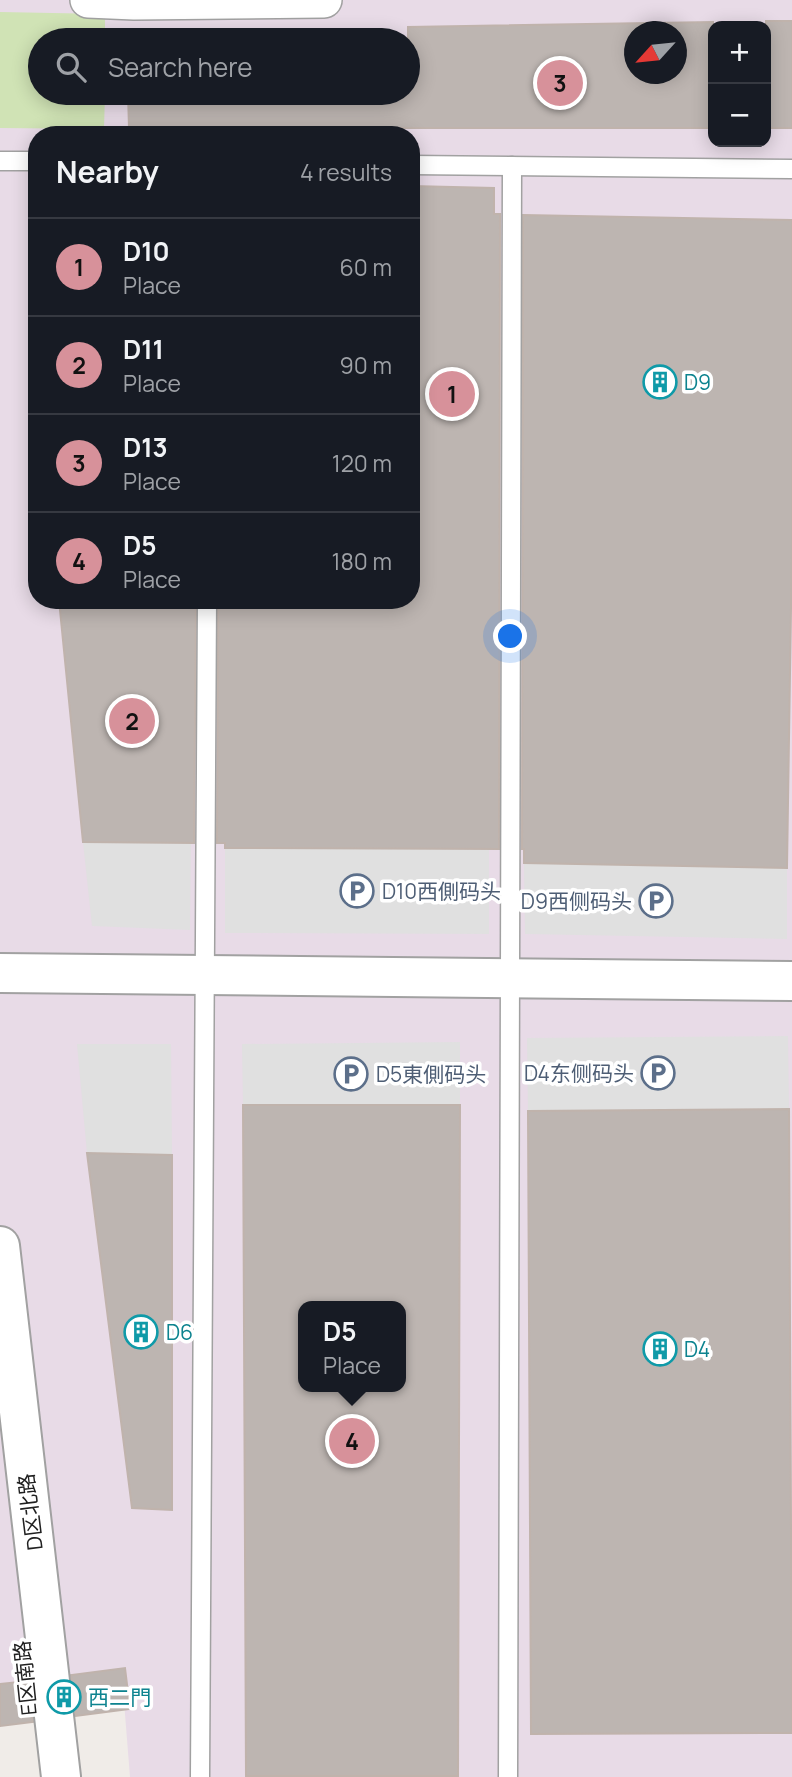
<!DOCTYPE html>
<html lang="en">
<head>
<meta charset="utf-8">
<style>
  body { margin:0; font-family:Manrope,"Noto Sans SC",sans-serif; background:#242831; color:#f1f3f6 }
  .controls { position:absolute; right:21px; top:21px; display:grid; overflow:hidden; border-radius:14px; box-shadow:0 4px 18px #0003 }
  .controls button { width:63px; height:63px; display:grid; place-items:center; padding:0; border:0; border-bottom:2px solid #363941; background:#171b24; color:#f1f3f6; font:35px sans-serif }
  .compass { position:absolute; left:624px; top:21px; width:63px; height:63px; border-radius:50%; background:#171b24; box-shadow:0 4px 18px #0003; rotate:243deg }
  .you { position:absolute; left:511px; top:637px; width:24px; height:24px; margin:-18px; border:5px solid #fff; border-radius:50%; background:#1a73e8; box-shadow:0 0 0 10px #1a73e833 }
  .badge { display:grid; place-items:center; width:46px; height:46px; border-radius:50%; background:#d7919a; color:#111; font-size:23px; font-weight:700 }
  .pin { position:absolute; translate:-50% -50%; border:4px solid #fff; box-shadow:0 2px 7px #0006 }
  .popup { position:absolute; left:298px; top:1301px; width:108px; height:91px; box-sizing:border-box; display:grid; place-content:center; border-radius:14px; background:#171b24; filter:drop-shadow(0 2px 5px #0005); font-size:23px; white-space:nowrap; color:#9ea1a6 }
  .popup b { font-size:26px; color:#f1f3f6 }
  .popup::after { content:''; position:absolute; left:50%; top:100%; margin-left:-14px; border:14px solid transparent; border-top-color:#171b24 }
  .list { margin:0; padding:0; list-style:none }
  h2 { display:flex; justify-content:space-between; align-items:center; height:91px; margin:0; padding:0 28px; font-size:30px }
  h2 small { font-size:23px; font-weight:400; color:#9ea1a6 }
  .list li { display:grid; grid-template-columns:46px 1fr auto; gap:21px; align-items:center; box-sizing:border-box; height:98px; padding:0 28px; border-top:2px solid #363941 }
  .list b { display:block; font-size:26px; white-space:nowrap }
  .list p { margin:0; font-size:23px; white-space:nowrap; color:#9ea1a6 }
  .list em { font-size:23px; font-style:normal; color:#9ea1a6 }
  .icon { flex:none; width:38px; height:38px; fill:none; stroke:currentColor; stroke-width:2; stroke-linecap:round; stroke-linejoin:round }
  .map { position:relative; flex:none; width:792px; height:1777px; overflow:hidden }
  .search { position:absolute; background:#171b24; box-shadow:0 4px 18px #0003; left:28px; top:28px; width:392px; height:77px; display:flex; align-items:center; gap:18px; box-sizing:border-box; padding:0 24px; border-radius:38px; color:#9ea1a6; font-size:26px }
  .panel { position:absolute; background:#171b24; box-shadow:0 4px 18px #0003; left:28px; top:126px; width:392px; height:483px; border-radius:28px }
  .map>svg:first-child { display:block }
  .industrial { fill:#e8dbe7; fill-rule:evenodd }
  .grass { fill:#d0e3b5 }
  .parking { fill:#e0e0e0 }
  .building { fill:#bdb5b1; stroke:#c0b3ac; stroke-width:2; fill-rule:evenodd }
  .lines { fill:none; stroke-linecap:round; stroke-linejoin:round }
  .service-casing { stroke:#a1a1a1; stroke-width:21 }
  .minor-casing { stroke:#a1a1a1; stroke-width:38 }
  .tertiary-casing { stroke:#a1a1a1; stroke-width:42 }
  .service { stroke:#fff; stroke-width:18 }
  .minor { stroke:#fff; stroke-width:35 }
  .tertiary { stroke:#fff; stroke-width:38 }
  .labels { text-anchor:middle; dominant-baseline:central; stroke-width:7; stroke-linejoin:round; paint-order:stroke }
  .culture-label { font-size:21px; fill:#0d838f; stroke:#fff; text-anchor:start }
  .service-label { font-size:21px; fill:#4e5e75; stroke:#fff; text-anchor:start }
  .street-label { font-size:21px; fill:#202020; stroke:#fff }
</style>
</head>
<body>
<div class="map">
<svg width="792" height="1777" viewBox="0 0 792 1777">
  <rect width="100%" height="100%" fill="#f0ece8"/>
  <path class="industrial" d="M0,0H792V1777H130L123,1689L0,1705ZM713,26H766V142H713ZM634,32H676V74H634ZM40,40H408V93H40ZM37,135H411V600H37ZM303,1306H401V1387H303Z"/>
  <polygon class="grass" points="0,12 105,14 105,40 40,40 40,93 105,93 104,129 0,128"/>
  <g class="parking">
    <polygon points="83,842 191,843 190,930 92,926"/>
    <polygon points="225,848 489,849 489,934 225,933"/>
    <polygon points="524,863 787,868 787,939 525,934"/>
    <polygon points="788,1036 789,1109 528,1111 527,1038"/>
    <polygon points="460,1042 460,1105 243,1105 242,1044"/>
    <polygon points="77,1044 171,1044 172,1155 87,1153"/>
  </g>
  <g class="building">
    <rect x="766" y="21" width="26" height="107"/>
    <path d="M713,22V128H129L128,93H408V27ZM634,32H676V74H634Z"/>
    <polygon points="411,186 494,188 494,214 500,214 499,849 225,848 225,843 217,843 218,600 411,600"/>
    <polygon points="523,215 792,220 792,543 787,868 524,863 524,849 522,849"/>
    <polygon points="59,600 196,600 194,843 83,842"/>
    <path d="M243,1105H460L458,1776H246ZM303,1306H401V1387H303Z"/>
    <polygon points="789,1109 792,1733 531,1734 528,1111"/>
    <polygon points="87,1153 172,1155 172,1510 132,1508"/>
    <polygon points="125,1668 130,1709 76,1716 71,1675"/>
    <polygon points="28,1681 33,1722 0,1726 0,1684"/>
  </g>
  <g class="lines">
    <defs>
      <g id="service">
        <polyline points="0,161 37,161"/>
        <polyline points="411,165 792,169"/>
        <polyline points="200,1777 207,600"/>
        <polyline points="508,1777 512,166"/>
      </g>
      <polyline id="minor" points="88,0 134,2 324,0"/>
      <g id="tertiary">
        <polyline points="0,973 792,981"/>
        <polyline points="0,1246 61,1777"/>
      </g>
    </defs>
    <use href="#service" class="service-casing"/>
    <use href="#minor" class="minor-casing"/>
    <use href="#tertiary" class="tertiary-casing"/>
    <use href="#service" class="service"/>
    <use href="#minor" class="minor"/>
    <use href="#tertiary" class="tertiary"/>
  </g>
  <defs>
    <symbol id="building-ring" viewBox="-11 -11 22 22"><circle r="9.5" fill="#fff" stroke="#0f9aa8" stroke-width="1.5"/><path d="M-4-6H4V6H1V3H-1V6H-4ZM-2.5-4.3h1.7v1.8h-1.7ZM.8-4.3h1.7v1.8H.8ZM-2.5-1h1.7V.8h-1.7ZM.8-1h1.7V.8H.8Z" fill="#0f9aa8"/></symbol>
    <symbol id="parking-ring" viewBox="-11 -11 22 22"><circle r="9.5" fill="#fff" stroke="#5c6f8a" stroke-width="1.5"/><path d="M-3.5-5.5H1a3.5 3.5 0 0 1 0 7H-1V5.5H-3.5ZM-1-3.4V-.6H.8a1.4 1.4 0 0 0 0-2.8Z" fill="#5c6f8a"/></symbol>
  </defs>
  <g fill-rule="evenodd">
    <use href="#building-ring" x="641" y="363" width="38" height="38"/>
    <use href="#parking-ring" x="338" y="872" width="38" height="38"/>
    <use href="#parking-ring" x="637" y="882" width="38" height="38"/>
    <use href="#parking-ring" x="639" y="1054" width="38" height="38"/>
    <use href="#parking-ring" x="332" y="1055" width="38" height="38"/>
    <use href="#building-ring" x="122" y="1313" width="38" height="38"/>
    <use href="#building-ring" x="641" y="1330" width="38" height="38"/>
    <use href="#building-ring" x="45" y="1678" width="38" height="38"/>
  </g>
  <g class="labels">
    <g class="culture-label">
      <text x="684" y="382">D9</text>
      <text x="166" y="1332">D6</text>
      <text x="684" y="1349">D4</text>
      <text x="88" y="1697">西二門</text>
    </g>
    <g class="service-label">
      <text x="382" y="891">D10西側码头</text>
      <text x="632" y="901" text-anchor="end">D9西侧码头</text>
      <text x="634" y="1073" text-anchor="end">D4东侧码头</text>
      <text x="376" y="1074">D5東側码头</text>
    </g>
    <g class="street-label">
      <text transform="translate(30 1512) rotate(-97)">D区北路</text>
      <text transform="translate(25 1678) rotate(-96)">E区南路</text>
    </g>
  </g>
</svg>
<div class="controls">
<button>+</button>
<button>−</button>
</div>
<svg class="compass" viewBox="-18 -18 36 36"><path d="M0-13l5 13h-10z" fill="#e53935"/><path d="M0 13l5-13h-10z" fill="#9ea1a6"/></svg>
<div class="you"></div>
<div class="pin badge" style="left:452px;top:394px">1</div>
<div class="pin badge" style="left:132px;top:721px">2</div>
<div class="pin badge" style="left:560px;top:83px">3</div>
<div class="pin badge" style="left:352px;top:1441px">4</div>
<div class="popup"><b>D5</b>Place</div>
<div class="search"><svg class="icon" aria-label="search" viewBox="0 0 24 24"><circle cx="10" cy="10" r="6"/><path d="M15 15l6 6"/></svg>Search here</div>
<section class="panel">
<h2>Nearby<small>4 results</small></h2>
<ul class="list">
<li><span class="badge">1</span><div><b>D10</b><p>Place</p></div><em>60 m</em></li>
<li><span class="badge">2</span><div><b>D11</b><p>Place</p></div><em>90 m</em></li>
<li><span class="badge">3</span><div><b>D13</b><p>Place</p></div><em>120 m</em></li>
<li><span class="badge">4</span><div><b>D5</b><p>Place</p></div><em>180 m</em></li>
</ul>
</section>
</div>
</body>
</html>
